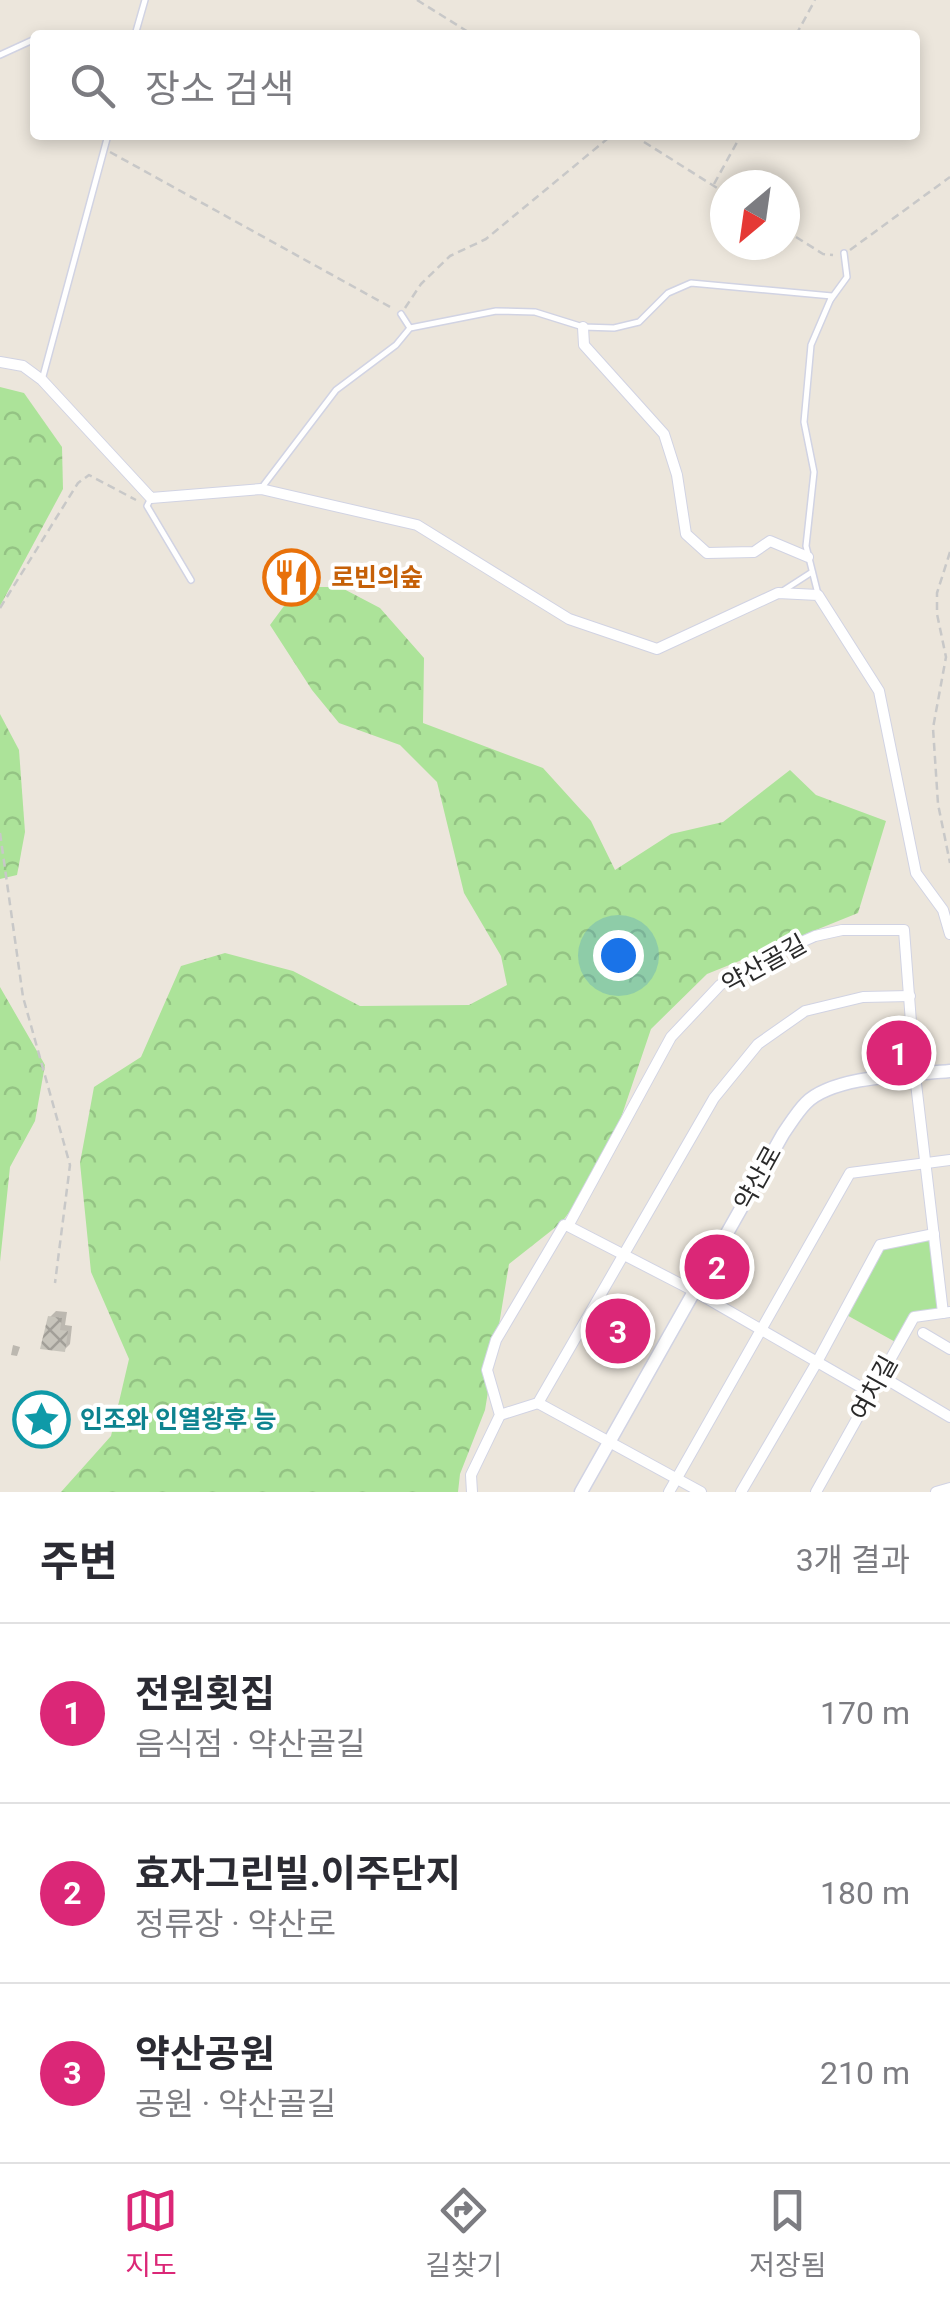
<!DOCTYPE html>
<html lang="ko">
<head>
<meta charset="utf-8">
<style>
  body { margin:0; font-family:Roboto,"Noto Sans KR",sans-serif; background:#f7f7f7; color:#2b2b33 }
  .compass { position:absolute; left:710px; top:170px; width:90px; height:90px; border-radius:50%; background:#fff; box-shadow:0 5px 15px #0003; rotate:209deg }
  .you { position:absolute; left:618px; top:955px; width:35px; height:35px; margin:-25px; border:8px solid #fff; border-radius:50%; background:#1a73e8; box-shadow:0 0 0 15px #1a73e833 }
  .badge { display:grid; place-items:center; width:65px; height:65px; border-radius:50%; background:#db2777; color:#fff; font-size:32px; font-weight:700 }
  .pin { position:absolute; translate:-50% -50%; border:5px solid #fff; box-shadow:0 2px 10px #0006 }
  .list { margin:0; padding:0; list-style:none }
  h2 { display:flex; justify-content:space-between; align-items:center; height:130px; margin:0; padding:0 40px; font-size:42px }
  h2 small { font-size:32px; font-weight:400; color:#7c7c81 }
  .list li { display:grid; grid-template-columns:65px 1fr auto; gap:30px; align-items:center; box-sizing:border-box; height:180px; padding:0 40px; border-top:2px solid #e1e1e2 }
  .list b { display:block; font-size:38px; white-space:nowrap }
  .list p { margin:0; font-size:32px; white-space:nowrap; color:#7c7c81 }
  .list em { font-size:32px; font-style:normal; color:#7c7c81 }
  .icon { flex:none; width:55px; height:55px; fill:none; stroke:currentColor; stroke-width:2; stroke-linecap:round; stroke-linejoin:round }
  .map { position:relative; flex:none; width:950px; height:1492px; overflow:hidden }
  .search { position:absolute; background:#fff; box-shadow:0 5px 15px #0003; left:30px; right:30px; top:30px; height:110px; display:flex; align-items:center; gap:25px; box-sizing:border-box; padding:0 35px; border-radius:10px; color:#7c7c81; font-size:38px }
  .sheet { height:670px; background:#fff }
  nav { display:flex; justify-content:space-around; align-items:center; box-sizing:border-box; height:140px; border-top:2px solid #e1e1e2; background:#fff; font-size:28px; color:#7c7c81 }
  nav a { display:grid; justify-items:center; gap:5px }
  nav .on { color:#db2777 }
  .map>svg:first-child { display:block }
  .grass { fill:#ace399 }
  .forest { fill:url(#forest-crowns) }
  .shadow { fill:#0003 }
  .building { fill:url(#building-cross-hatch) }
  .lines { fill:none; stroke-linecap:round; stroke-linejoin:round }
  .service-casing { stroke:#d1d3e3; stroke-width:8 }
  .minor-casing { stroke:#d1d3e3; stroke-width:12 }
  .tertiary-casing { stroke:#d1d3e3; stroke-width:15 }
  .path { stroke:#c8c8c8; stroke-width:2.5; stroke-dasharray:8 5; stroke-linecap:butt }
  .service { stroke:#fff; stroke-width:5 }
  .minor { stroke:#fff; stroke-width:10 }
  .tertiary { stroke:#fff; stroke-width:12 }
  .labels { text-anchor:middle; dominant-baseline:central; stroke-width:8; stroke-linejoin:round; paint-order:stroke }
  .food-label { font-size:25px; font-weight:bold; fill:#c56008; stroke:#fff; text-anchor:start }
  .street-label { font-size:25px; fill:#2a2a2a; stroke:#fff }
  .culture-label { font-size:25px; font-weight:bold; fill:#0d838f; stroke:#fff; text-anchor:start }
</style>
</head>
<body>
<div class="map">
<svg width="950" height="1492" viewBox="0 0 950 1492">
  <defs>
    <pattern id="forest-crowns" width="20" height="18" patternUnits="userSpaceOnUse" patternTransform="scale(2.5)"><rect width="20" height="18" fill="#ace399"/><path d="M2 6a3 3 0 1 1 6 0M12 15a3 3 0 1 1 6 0" fill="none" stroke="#94c384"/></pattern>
    <pattern id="building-cross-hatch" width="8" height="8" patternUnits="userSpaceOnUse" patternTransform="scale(2.5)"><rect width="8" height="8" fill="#c7c4bb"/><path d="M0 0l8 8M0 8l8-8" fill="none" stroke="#a29f98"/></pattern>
  </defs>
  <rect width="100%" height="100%" fill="#ece6dc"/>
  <g class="grass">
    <polygon points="934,1234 943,1313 914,1317 899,1344 843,1313 880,1245"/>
    <polygon points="600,1304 652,1334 638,1356 585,1328"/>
    <circle cx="41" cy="1418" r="12"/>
  </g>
  <g class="forest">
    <polygon points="0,387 24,393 62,447 63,489 0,606"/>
    <polygon points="298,587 340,587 380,608 424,658 423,723 543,768 591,821 615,870 671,834 723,822 790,770 816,795 886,821 858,913 707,974 651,1029 605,1165 561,1223 509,1264 485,1410 460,1474 458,1492 61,1492 111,1436 129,1359 91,1272 80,1163 94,1087 141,1057 181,966 225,953 293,971 360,1006 469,1005 507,985 501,956 464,893 437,782 400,745 339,723 312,690 270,625"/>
    <polygon points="0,714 19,750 25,832 17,875 0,879"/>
    <polygon points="0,987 45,1065 35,1121 10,1167 0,1262"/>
  </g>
  <g class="shadow">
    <polygon points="56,1311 67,1312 65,1325 72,1326 70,1344 64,1350 50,1317"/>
    <polygon points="13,1345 20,1347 17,1356 11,1355"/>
  </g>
  <polygon class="building" points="48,1316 62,1318 60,1330 68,1331 65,1352 40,1349"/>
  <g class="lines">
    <defs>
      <g id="service">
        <polyline points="135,35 145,0"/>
        <polyline points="0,55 35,39"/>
        <polyline points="831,299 847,277 844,253"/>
        <polyline points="401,314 410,328"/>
        <polyline points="42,380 108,135"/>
        <polyline points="263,486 336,390 396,345 410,328 496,311 535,312 583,327 614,328 639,322 668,293 691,283 832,296 811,345 804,422 814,472 806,546 818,594"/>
        <polyline points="150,500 147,506 191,580"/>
        <polyline points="781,592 812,572"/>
      </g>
      <g id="minor">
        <polyline points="583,327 584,345 664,434 677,475 686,534 707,553 754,552 770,541 808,557"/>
        <polyline points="0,362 23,366 42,380 151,498 261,489 417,525 569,619 657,649 778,593 818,595 879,691 916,873 943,910 950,934"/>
        <polyline points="923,1333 950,1349"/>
        <polyline points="881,1376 950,1417"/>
        <polyline points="871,1393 694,1291 568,1226 671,1037 720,985 761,960 815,936 842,930 904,930 915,1075 943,1313"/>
        <polyline points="538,1403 701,1492"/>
        <polyline points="500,1415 538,1403 714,1098 758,1044 805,1011 863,997 910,996"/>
        <polyline points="472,1492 471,1475 500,1415 487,1370 496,1340 564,1225 568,1226"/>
        <polyline points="669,1492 850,1173 950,1160"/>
        <polyline points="741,1492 817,1362 880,1245 934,1234"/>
        <polyline points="816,1492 914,1317 950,1312"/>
        <polyline points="936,1492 950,1488"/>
      </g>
      <path id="tertiary" d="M581,1492L783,1134C790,1124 797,1112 806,1103C834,1075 912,1075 950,1071"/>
    </defs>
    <use href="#service" class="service-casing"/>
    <use href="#minor" class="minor-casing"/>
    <use href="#tertiary" class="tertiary-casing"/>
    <g class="path">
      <polyline points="417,0 473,35"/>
      <polyline points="796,35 815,0"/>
      <polyline points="633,135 725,193"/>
      <polyline points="110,152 392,308"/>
      <polyline points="714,184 741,135"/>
      <polyline points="785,230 823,254 833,255"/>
      <polyline points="850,250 950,177"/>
      <polyline points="405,308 421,284 450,256 486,239 612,135"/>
      <polyline points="950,552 937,593 937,614 946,657 933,728 938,804 950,863"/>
      <polyline points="0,608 78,483 89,475 136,500"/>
      <polyline points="0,833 23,997 70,1165 55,1283"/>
    </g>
    <use href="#service" class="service"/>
    <use href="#minor" class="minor"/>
    <use href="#tertiary" class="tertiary"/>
  </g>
  <defs>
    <symbol id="restaurant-ring" viewBox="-11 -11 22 22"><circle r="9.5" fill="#fff" stroke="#e8710a" stroke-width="1.5"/><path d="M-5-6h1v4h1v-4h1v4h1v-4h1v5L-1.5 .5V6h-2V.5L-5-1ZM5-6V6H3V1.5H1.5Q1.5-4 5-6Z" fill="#e8710a"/></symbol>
    <symbol id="sight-ring" viewBox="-11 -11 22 22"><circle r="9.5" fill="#fff" stroke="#0f9aa8" stroke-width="1.5"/><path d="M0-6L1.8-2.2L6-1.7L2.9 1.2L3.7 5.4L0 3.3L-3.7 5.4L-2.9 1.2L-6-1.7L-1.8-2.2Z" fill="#0f9aa8"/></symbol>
  </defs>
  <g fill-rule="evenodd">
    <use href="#restaurant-ring" x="260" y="546" width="63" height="63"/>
    <use href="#sight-ring" x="10" y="1388" width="63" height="63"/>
  </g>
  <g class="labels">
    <g class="food-label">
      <text x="331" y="577">로빈의숲</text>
    </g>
    <g class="street-label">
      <text transform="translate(764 964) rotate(-29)">약산골길</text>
      <text transform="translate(758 1178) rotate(-61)">약산로</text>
      <text transform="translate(874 1388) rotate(-61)">여치길</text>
    </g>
    <g class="culture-label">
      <text x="80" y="1419">인조와 인열왕후 능</text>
    </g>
  </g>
</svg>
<svg class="compass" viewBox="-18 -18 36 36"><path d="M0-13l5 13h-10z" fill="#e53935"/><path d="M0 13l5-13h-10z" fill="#7c7c81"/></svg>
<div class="you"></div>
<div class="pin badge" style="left:899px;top:1053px">1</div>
<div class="pin badge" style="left:717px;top:1267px">2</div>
<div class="pin badge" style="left:618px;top:1331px">3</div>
<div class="search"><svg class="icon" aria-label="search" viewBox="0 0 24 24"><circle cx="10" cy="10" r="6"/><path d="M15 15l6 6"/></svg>장소 검색</div>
</div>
<section class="sheet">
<h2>주변<small>3개 결과</small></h2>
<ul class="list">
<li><span class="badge">1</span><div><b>전원횟집</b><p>음식점 · 약산골길</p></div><em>170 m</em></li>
<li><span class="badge">2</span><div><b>효자그린빌.이주단지</b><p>정류장 · 약산로</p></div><em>180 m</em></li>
<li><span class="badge">3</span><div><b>약산공원</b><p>공원 · 약산골길</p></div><em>210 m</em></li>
</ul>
</section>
<nav>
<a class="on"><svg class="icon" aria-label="map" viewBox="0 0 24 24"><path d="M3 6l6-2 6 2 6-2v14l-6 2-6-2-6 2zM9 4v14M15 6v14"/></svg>지도</a>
<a><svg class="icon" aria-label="directions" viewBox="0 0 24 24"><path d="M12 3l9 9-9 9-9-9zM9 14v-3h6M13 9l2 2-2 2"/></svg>길찾기</a>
<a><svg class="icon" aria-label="saved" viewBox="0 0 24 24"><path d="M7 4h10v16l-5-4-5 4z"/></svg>저장됨</a>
</nav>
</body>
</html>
